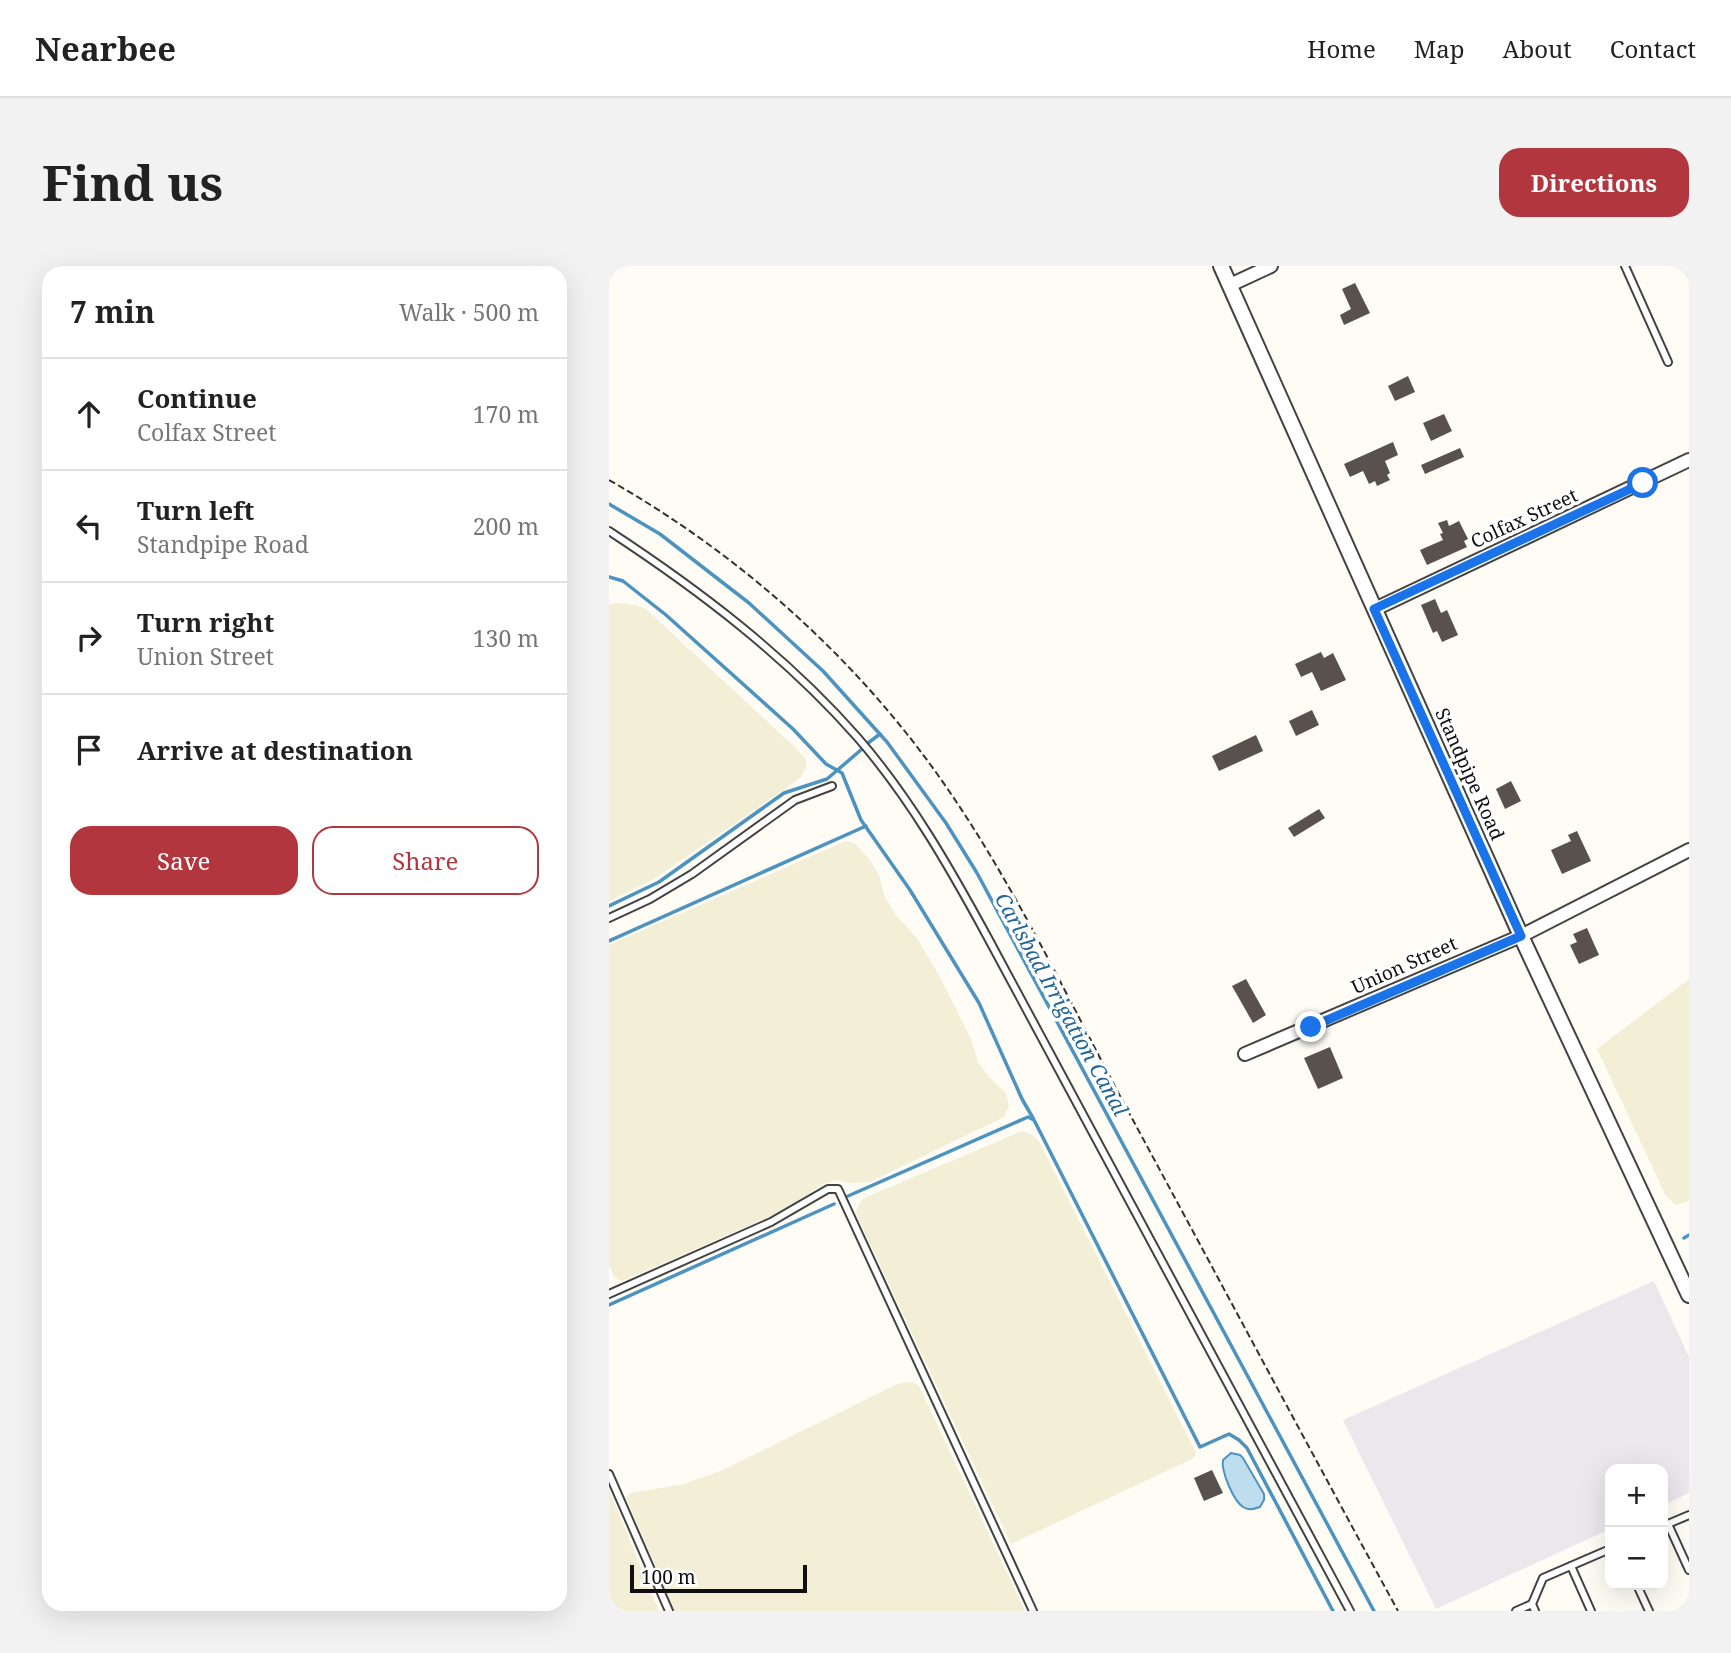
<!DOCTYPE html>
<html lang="en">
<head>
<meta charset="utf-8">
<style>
  body { margin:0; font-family:"Noto Serif",serif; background:#f2f2f2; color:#222 }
  .controls { position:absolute; right:21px; bottom:21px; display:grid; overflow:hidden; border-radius:14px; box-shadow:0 7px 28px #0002 }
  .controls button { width:63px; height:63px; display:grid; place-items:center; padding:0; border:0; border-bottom:2px solid #e0e0e0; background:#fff; color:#222; font:35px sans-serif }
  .scale { position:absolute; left:21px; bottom:18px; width:177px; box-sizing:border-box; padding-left:7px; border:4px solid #101010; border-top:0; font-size:19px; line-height:24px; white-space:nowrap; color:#101010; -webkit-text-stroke:5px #fff; paint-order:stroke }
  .stop { position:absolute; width:21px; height:21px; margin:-16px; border:5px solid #1a73e8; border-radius:50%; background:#fff }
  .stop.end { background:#1a73e8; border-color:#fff; box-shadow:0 2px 7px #0008 }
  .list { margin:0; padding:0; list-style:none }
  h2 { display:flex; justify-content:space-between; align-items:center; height:91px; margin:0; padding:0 28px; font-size:30px }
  h2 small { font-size:23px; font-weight:400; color:#767676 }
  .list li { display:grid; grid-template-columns:46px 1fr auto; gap:21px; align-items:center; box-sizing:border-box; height:112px; padding:0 28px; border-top:2px solid #e0e0e0 }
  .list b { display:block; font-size:26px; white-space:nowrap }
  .list p { margin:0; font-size:23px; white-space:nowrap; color:#767676 }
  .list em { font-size:23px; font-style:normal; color:#767676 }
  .actions { display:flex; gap:14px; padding:21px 28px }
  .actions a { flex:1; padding:16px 0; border:2px solid #b2363e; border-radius:21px; text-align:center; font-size:24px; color:#b2363e }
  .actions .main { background:#b2363e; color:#fff }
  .icon { flex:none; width:38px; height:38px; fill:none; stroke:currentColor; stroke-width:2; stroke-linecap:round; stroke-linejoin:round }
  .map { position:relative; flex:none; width:1080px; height:1345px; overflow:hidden; border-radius:21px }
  header { display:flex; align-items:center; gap:42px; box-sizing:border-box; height:98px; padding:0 35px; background:#fff; border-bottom:2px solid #e0e0e0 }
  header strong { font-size:33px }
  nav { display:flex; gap:38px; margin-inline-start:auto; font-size:24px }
  .intro { display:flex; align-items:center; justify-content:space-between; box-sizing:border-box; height:168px; padding:0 42px }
  h1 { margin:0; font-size:49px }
  .button { padding:18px 32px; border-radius:21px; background:#b2363e; color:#fff; font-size:24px; font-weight:700 }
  main { display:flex; gap:42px; padding:0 42px }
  aside { flex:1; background:#fff; border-radius:21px; box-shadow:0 7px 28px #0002 }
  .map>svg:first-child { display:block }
  .industrial { fill:#ece6ed }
  .farmland { fill:#f2efd6 }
  .water { fill:#bedef0; stroke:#4d93c0; stroke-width:2 }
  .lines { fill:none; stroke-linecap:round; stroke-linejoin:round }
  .stream { stroke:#4d93c0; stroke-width:3.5 }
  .building { fill:#58514e }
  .service-casing { stroke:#434343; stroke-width:10 }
  .minor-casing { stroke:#434343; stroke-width:16 }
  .tertiary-casing { stroke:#434343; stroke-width:18 }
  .path { stroke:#323232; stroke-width:2; stroke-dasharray:7 3.5; stroke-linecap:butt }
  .service { stroke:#fff; stroke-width:6 }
  .minor { stroke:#fff; stroke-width:12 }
  .tertiary { stroke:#fff; stroke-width:14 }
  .route { stroke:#1a73e8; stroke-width:9 }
  .labels { text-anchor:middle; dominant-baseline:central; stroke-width:7; stroke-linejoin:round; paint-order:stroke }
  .street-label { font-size:19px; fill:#101010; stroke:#fff }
  .water-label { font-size:21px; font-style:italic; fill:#256696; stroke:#fff }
</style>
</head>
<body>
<header>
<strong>Nearbee</strong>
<nav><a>Home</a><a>Map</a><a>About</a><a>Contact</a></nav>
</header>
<div class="intro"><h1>Find us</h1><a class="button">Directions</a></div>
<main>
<aside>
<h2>7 min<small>Walk · 500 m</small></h2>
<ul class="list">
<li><svg class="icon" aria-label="ahead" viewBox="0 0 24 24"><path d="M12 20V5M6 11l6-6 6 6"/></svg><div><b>Continue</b><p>Colfax Street</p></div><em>170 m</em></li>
<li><svg class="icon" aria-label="left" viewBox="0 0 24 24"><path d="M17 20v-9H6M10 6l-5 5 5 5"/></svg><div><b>Turn left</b><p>Standpipe Road</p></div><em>200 m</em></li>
<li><svg class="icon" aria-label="right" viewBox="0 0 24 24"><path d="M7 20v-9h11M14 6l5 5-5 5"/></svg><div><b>Turn right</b><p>Union Street</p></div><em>130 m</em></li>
<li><svg class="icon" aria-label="arrive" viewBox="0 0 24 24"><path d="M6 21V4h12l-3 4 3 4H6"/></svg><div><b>Arrive at destination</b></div></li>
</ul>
<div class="actions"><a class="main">Save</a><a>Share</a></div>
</aside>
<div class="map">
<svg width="1080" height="1345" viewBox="0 0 1080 1345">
  <rect width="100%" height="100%" fill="#fefcf5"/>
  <polygon class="industrial" points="1045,1015 1080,1091 1080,1227 1054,1239 1054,1203 1001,1203 1001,1263 827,1343 734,1154"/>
  <g class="farmland">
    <polygon points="7,337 27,339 37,343 188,483 197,493 197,501 192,511 179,521 45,613 0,635 0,339"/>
    <polygon points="237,575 245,577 259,591 270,609 275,629 286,648 308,672 332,713 362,773 369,796 380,811 397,827 400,840 395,851 261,916 240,917 227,914 212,919 180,942 13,1015 6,1012 0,999 0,679"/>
    <polygon points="1080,713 1080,935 1067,939 1057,930 988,783"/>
    <polygon points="413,865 422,868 430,875 587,1187 585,1192 402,1278 247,948 249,939 255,932"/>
    <polygon points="297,1116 304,1116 310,1120 416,1345 65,1345 17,1231 21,1227 75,1218 114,1204 288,1118"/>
    <polygon points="0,1224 50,1345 0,1345"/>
  </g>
  <path class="water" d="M622,1187L631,1189L634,1192L655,1228V1234L651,1241C645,1243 640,1245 634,1241C624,1234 612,1205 614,1194Z"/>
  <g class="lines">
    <g class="stream">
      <polyline points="0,238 51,268 140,337 214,405 278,476 337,557 368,607 765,1345"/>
      <polyline points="0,311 14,315 57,349 184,463 217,498 233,507 252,554 301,624 370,737 413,833 424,852"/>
      <polyline points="259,477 271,468"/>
      <polyline points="0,640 50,616 175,527 218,513 253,483"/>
      <polyline points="0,675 257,560"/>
      <polyline points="239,930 419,851 425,854 591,1181 620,1168 630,1174 638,1182 724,1345"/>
      <polyline points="1075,972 1080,969"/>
      <polyline points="0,1039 225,938"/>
    </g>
  </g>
  <g class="building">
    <polygon points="746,17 761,47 735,59 731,49 742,43 733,23"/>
    <polygon points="799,110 806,126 786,135 779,120"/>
    <polygon points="835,148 843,165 822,175 814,157"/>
    <polygon points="784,176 789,189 776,195 781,207 778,209 781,214 768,220 766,215 760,218 754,205 741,211 735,198"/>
    <polygon points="851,182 855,191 816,208 812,199"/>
    <polygon points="838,254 840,260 850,255 859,273 855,275 858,281 818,299 811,284 834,274 831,268 834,267 829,257"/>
    <polygon points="826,333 832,347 838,344 849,369 833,376 828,365 824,367 812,339"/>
    <polygon points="712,386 715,392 724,387 737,414 712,425 703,406 692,411 686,398"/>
    <polygon points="703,444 710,459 687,470 680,455"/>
    <polygon points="647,469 654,485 610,505 603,490"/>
    <polygon points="902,515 912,535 896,543 887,523"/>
    <polygon points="710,543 716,552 685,571 679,562"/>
    <polygon points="968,565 982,595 953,608 942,584 962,575 959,569"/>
    <polygon points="978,662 990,689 970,698 961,679 968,676 964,668"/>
    <polygon points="637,713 657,749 644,757 623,720"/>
    <polygon points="721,781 734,812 709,823 695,792"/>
    <polygon points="603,1204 614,1227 595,1235 585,1212"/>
  </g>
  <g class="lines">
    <defs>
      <g id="service">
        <polyline points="1016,0 1059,96"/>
        <path d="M0,265C90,324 177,390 249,472C301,532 341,602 379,672L741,1345"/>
        <polyline points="0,652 41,633 83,608 186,534 223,520"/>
        <polyline points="0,1028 162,956 219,923 229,923 424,1345"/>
        <polyline points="0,1208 60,1345"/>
        <polyline points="1059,1258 1080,1304"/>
        <polyline points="1054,1260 1080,1249"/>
        <polyline points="962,1300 982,1345"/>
        <polyline points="1028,1319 1040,1345"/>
        <polyline points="907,1345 923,1338"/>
        <polyline points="926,1345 923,1338 934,1312 1001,1283"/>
      </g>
      <g id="minor">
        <polyline points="621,19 662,0"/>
        <polyline points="766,343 1080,194"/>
        <polyline points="636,788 912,670 1080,584"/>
      </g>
      <polyline id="tertiary" points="612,0 912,670 1080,1029"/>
    </defs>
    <use href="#service" class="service-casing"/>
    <use href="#minor" class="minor-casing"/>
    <use href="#tertiary" class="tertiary-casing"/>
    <path class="path" d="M0,214C114,279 216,365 298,468C390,583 455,727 525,856C613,1019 700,1182 789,1345"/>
    <use href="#service" class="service"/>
    <use href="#minor" class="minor"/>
    <use href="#tertiary" class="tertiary"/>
  </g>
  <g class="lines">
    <polyline class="route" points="702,761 912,670 765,343 1034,217"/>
  </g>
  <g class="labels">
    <g class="street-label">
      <text transform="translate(915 252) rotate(-25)">Colfax Street</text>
      <text transform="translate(861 508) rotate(66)">Standpipe Road</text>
      <text transform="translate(795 699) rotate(-24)">Union Street</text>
    </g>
    <g class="water-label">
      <text transform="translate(453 738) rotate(61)">Carlsbad Irrigation Canal</text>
    </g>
  </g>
</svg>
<div class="controls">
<button>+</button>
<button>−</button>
</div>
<div class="scale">100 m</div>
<div class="stop" style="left:1034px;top:217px"></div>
<div class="stop end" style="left:702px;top:761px"></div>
</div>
</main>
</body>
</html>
